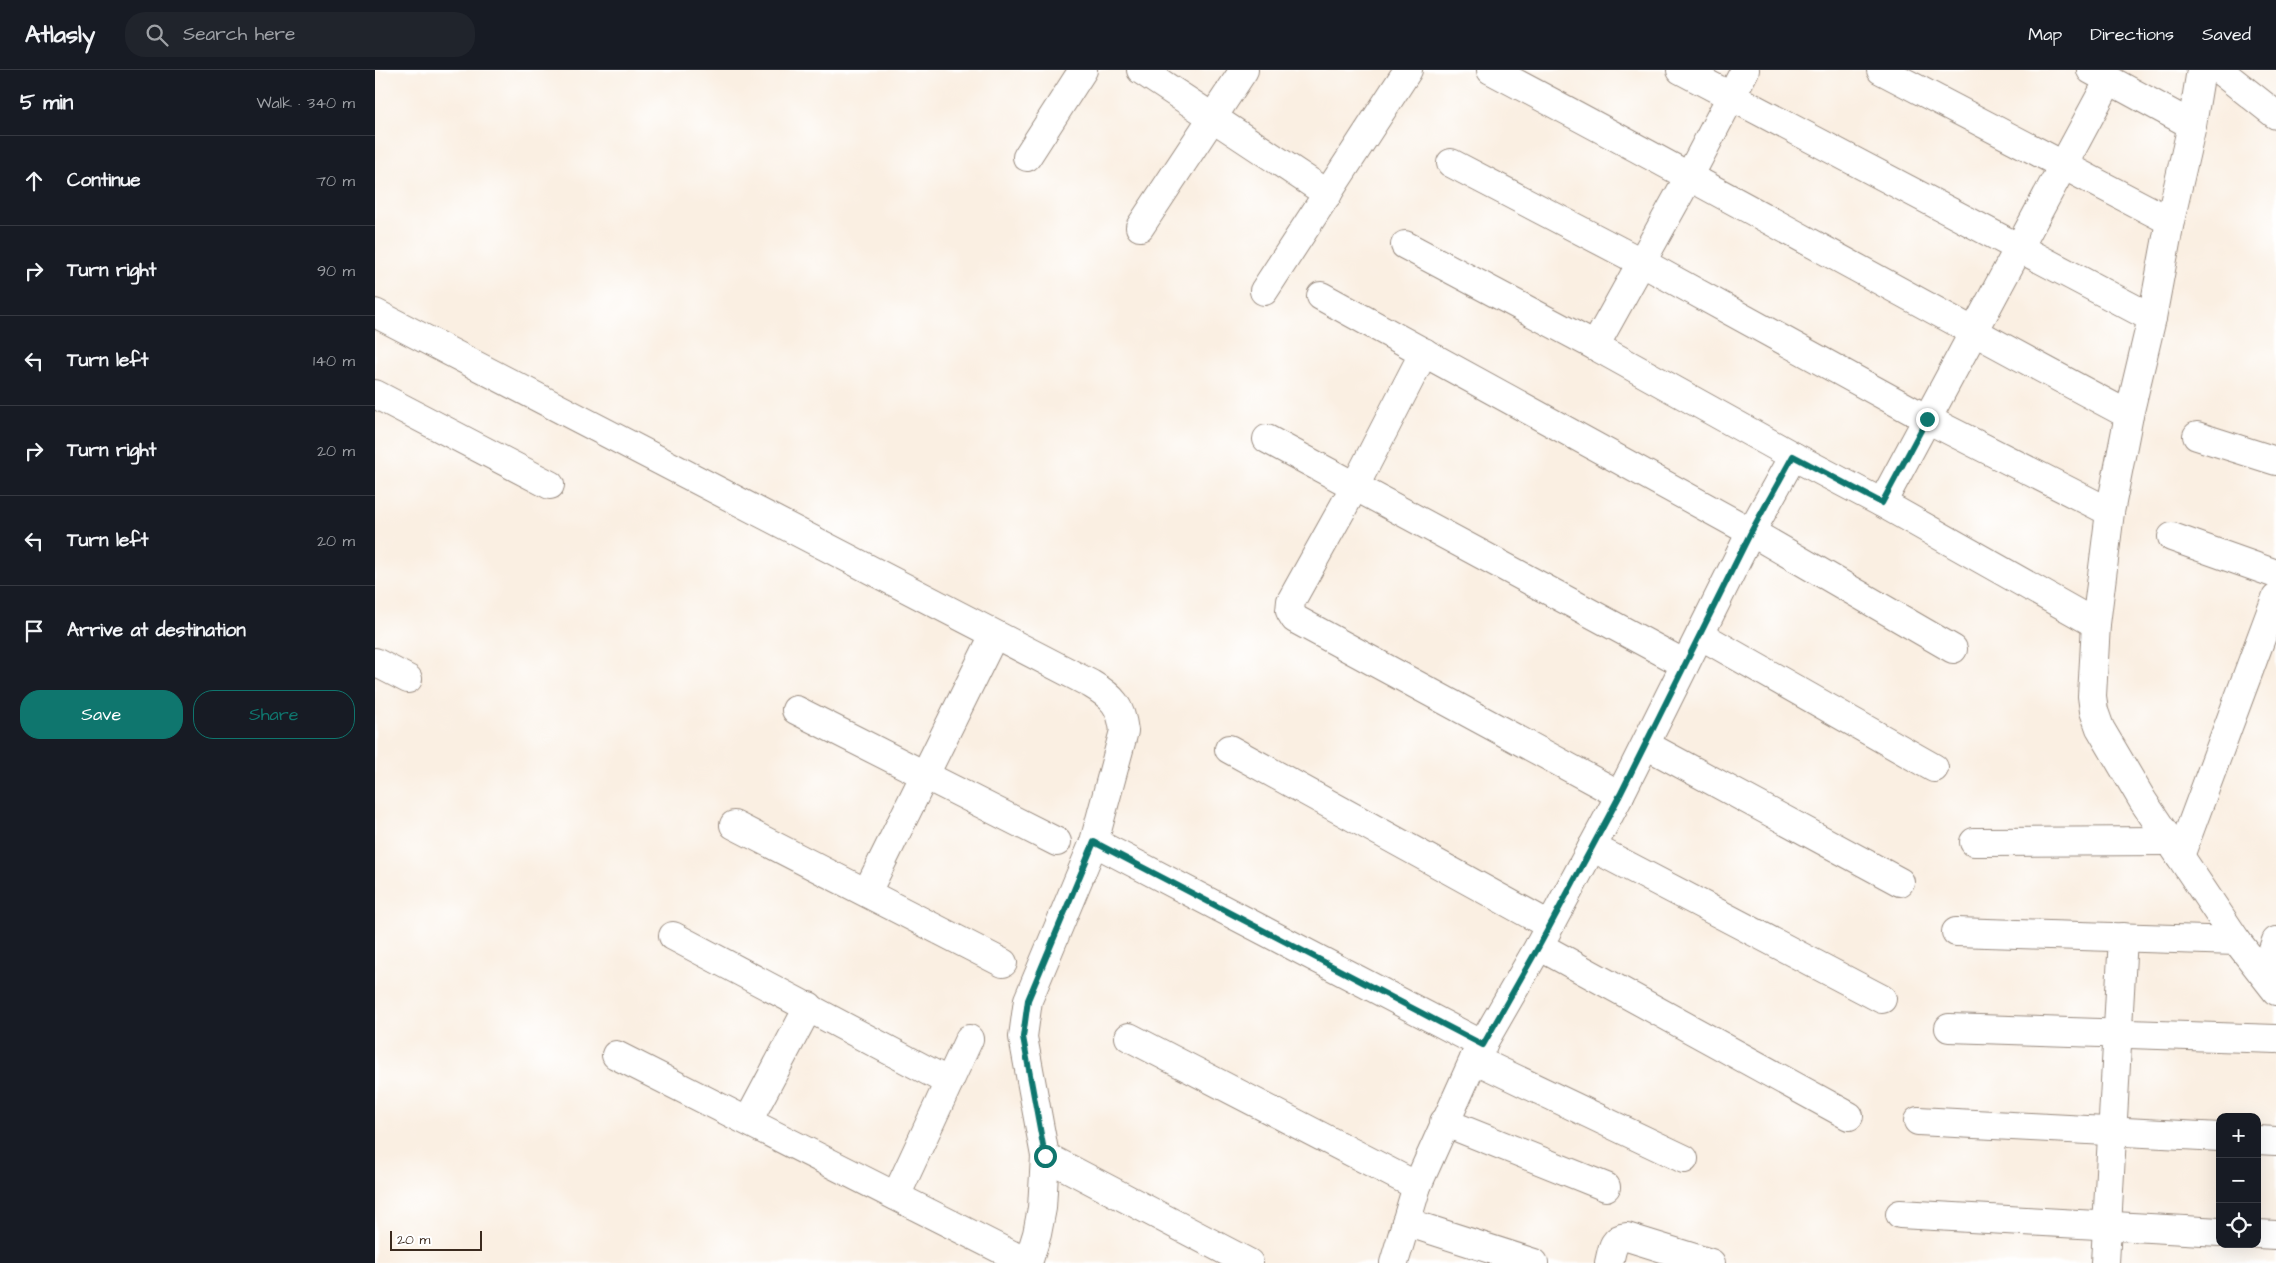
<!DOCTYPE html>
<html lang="en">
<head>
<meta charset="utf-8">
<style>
  body { margin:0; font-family:"Architects Daughter",sans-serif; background:#20242c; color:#f1f3f6 }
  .controls { position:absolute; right:15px; bottom:15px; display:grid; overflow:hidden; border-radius:10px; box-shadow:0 5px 20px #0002 }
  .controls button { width:45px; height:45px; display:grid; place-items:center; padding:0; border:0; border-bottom:1px solid #363941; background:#171b24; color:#f1f3f6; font:25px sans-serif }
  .scale { position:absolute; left:15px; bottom:12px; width:92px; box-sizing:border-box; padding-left:5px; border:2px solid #3b2a1e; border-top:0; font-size:14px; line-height:18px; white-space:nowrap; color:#3b2a1e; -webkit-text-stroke:4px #fff; paint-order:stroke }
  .stop { position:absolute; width:15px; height:15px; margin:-11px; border:4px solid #0f766e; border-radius:50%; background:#fff }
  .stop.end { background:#0f766e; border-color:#fff; box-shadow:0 1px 5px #0008 }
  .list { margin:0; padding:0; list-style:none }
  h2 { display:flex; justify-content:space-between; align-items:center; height:65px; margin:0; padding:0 20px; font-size:21px }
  h2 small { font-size:16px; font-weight:400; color:#9ea1a6 }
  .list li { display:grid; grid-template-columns:32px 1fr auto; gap:15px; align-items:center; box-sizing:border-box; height:90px; padding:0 20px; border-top:1px solid #363941 }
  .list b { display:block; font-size:19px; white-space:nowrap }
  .list em { font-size:16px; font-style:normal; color:#9ea1a6 }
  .actions { display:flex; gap:10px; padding:15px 20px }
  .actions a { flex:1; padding:11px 0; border:1px solid #0f766e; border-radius:20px; text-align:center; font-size:18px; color:#0f766e }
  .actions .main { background:#0f766e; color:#fff }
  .icon { flex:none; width:28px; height:28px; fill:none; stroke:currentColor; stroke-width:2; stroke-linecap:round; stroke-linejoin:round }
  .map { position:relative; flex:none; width:1901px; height:1193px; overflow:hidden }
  header { display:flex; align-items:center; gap:30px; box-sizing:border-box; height:70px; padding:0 25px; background:#171b24; border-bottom:1px solid #363941 }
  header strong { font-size:24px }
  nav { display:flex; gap:28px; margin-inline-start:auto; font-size:18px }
  .search { width:350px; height:45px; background:#20242c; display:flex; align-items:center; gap:12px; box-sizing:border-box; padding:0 18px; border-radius:20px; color:#9ea1a6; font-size:19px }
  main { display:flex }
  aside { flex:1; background:#171b24 }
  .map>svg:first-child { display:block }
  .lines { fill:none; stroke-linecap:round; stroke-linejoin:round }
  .minor-casing { stroke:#9a8c80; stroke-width:30 }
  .minor { stroke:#fff; stroke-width:28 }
  .route { stroke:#0f766e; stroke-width:6 }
</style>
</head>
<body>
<header>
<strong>Atlasly</strong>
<div class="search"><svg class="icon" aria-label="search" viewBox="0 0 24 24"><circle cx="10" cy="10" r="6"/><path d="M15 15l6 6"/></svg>Search here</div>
<nav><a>Map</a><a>Directions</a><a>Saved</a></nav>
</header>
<main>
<aside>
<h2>5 min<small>Walk · 340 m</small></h2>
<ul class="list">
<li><svg class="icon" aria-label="ahead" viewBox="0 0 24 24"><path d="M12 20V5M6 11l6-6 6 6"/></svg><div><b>Continue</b></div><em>70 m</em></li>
<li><svg class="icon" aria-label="right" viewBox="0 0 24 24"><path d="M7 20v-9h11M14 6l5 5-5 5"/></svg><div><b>Turn right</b></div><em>90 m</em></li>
<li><svg class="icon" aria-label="left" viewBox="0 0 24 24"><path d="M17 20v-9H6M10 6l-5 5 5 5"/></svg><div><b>Turn left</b></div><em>140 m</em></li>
<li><svg class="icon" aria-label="right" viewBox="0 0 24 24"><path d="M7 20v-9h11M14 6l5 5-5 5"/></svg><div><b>Turn right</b></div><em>20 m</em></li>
<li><svg class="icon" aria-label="left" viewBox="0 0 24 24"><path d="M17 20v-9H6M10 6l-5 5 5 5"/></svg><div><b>Turn left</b></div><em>20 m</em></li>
<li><svg class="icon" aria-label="arrive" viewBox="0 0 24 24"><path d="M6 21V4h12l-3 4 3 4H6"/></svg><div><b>Arrive at destination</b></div></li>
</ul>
<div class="actions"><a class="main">Save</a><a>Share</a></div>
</aside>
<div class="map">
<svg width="1901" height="1193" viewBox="0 0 1901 1193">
  <rect width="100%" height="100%" fill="#fff"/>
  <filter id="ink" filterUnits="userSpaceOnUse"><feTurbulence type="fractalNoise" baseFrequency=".02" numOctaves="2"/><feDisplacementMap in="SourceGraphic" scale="10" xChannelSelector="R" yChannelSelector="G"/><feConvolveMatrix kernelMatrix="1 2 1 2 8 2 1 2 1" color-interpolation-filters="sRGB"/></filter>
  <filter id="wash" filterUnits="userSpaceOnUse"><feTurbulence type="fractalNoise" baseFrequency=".0096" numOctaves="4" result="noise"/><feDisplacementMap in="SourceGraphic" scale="20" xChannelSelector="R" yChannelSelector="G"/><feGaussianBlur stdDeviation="1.12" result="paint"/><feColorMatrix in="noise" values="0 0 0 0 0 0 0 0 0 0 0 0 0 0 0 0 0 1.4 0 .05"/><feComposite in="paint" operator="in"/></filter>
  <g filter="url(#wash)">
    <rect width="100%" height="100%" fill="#faefe2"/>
  </g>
  <g filter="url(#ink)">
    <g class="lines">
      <defs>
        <g id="minor">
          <polyline points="766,0 953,124"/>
          <path d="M1116,0C1330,113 1541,232 1754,345"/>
          <polyline points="1306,0 1777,248"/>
          <polyline points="1370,0 1315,105 1220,276 1418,386"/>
          <polyline points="1506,0 1795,151"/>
          <polyline points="1716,0 1817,55"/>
          <polyline points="1826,0 1817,55 1795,151 1777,248 1754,345 1735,442 1721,554 1717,626 1719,641 1725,658 1768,731 1862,871 1901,921"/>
          <polyline points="1844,0 1901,45"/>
          <polyline points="652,87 708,0"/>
          <polyline points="1076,93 1266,192 1552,349 1735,442"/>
          <polyline points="765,157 869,0"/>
          <polyline points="1030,175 1220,276"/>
          <polyline points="889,221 1033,0"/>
          <polyline points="946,226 1376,462 1578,579"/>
          <path d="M0,243L716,614C738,627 746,636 749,661L719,772L653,930L648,967L670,1086L667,1138L662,1164L653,1193"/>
          <polyline points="1049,282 980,416 916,531 915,541 920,549 1245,725"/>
          <polyline points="0,324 175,415"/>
          <polyline points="1822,366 1901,391"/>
          <polyline points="892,369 1310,594"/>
          <polyline points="1507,433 1734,10"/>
          <polyline points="1797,467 1901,504"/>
          <polyline points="1325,565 1559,698"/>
          <polyline points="0,592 33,609"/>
          <polyline points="421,640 682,772"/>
          <polyline points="1271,675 1525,812"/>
          <polyline points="854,679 1174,855"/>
          <polyline points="359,755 628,893"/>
          <polyline points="719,772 1108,975"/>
          <polyline points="1599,772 1795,771"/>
          <polyline points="1217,777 1507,929"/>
          <polyline points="1805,786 1901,528"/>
          <polyline points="492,822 619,565"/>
          <polyline points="1581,862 1862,871"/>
          <polyline points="298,866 574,1012"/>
          <polyline points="1164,876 1474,1046"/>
          <polyline points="1889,904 1901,871"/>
          <polyline points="1574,958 1901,969"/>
          <polyline points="754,967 1042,1116"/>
          <polyline points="241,985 653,1193"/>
          <polyline points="1099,989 1309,1089"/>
          <polyline points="373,1051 434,936"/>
          <polyline points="1543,1051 1845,1067"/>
          <polyline points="1069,1052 1231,1117"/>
          <polyline points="1882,1070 1901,1071"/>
          <polyline points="670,1086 874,1193"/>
          <polyline points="521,1126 594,969"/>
          <polyline points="1525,1144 1845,1162"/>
          <polyline points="1031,1152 1159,1193"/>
          <polyline points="1882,1164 1901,1165"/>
          <polyline points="1019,1193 1042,1116 1099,989 1164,876 1245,725 1376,462 1418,386 1507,433 1721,554"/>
          <path d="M1234,1193C1237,1181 1237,1168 1252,1167L1336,1193"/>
          <polyline points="1730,1193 1748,867"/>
        </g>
      </defs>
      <use href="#minor" class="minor-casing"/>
      <use href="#minor" class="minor"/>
    </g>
  </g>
  <g class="lines" filter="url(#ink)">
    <polyline class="route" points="670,1086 648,967 653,930 719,772 1108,975 1164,876 1245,725 1376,462 1418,386 1507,433 1552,349"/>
  </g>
</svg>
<div class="controls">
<button>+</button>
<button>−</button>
<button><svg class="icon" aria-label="locate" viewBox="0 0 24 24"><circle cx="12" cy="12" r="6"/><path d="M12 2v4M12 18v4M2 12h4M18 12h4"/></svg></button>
</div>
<div class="scale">20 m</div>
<div class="stop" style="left:670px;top:1086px"></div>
<div class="stop end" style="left:1552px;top:349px"></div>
</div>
</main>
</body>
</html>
